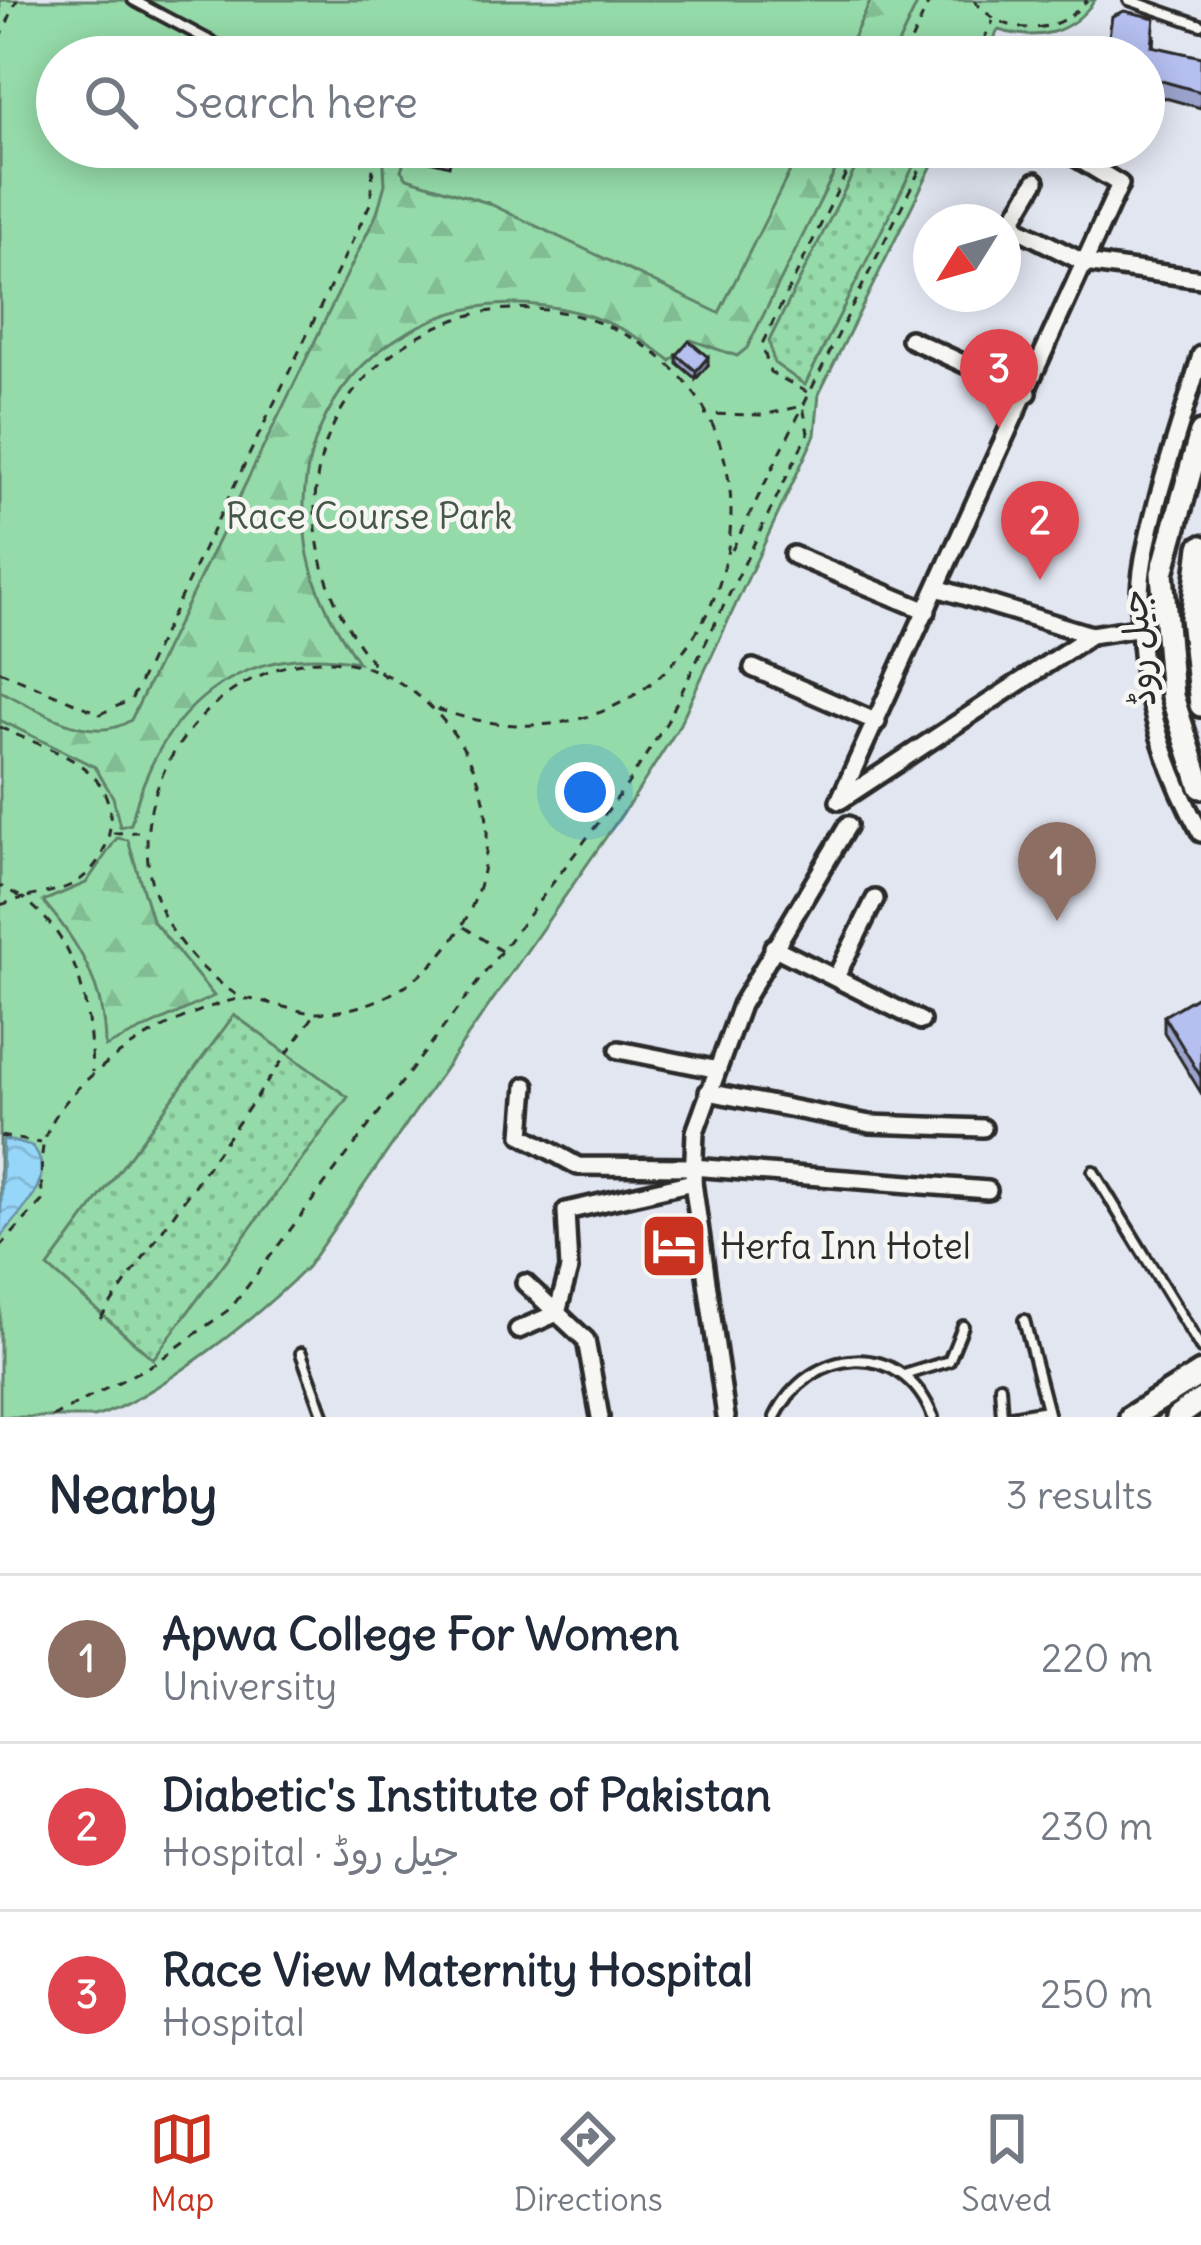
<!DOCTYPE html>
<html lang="en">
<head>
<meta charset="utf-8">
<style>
  body { margin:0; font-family:Delius,"Playpen Sans Arabic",sans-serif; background:#f6f6f7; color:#1f2937 }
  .compass { position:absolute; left:913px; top:204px; width:108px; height:108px; border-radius:50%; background:#fff; box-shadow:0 6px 30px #0003; rotate:233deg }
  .you { position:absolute; left:585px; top:792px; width:42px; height:42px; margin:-30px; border:9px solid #fff; border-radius:50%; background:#1a73e8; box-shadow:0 0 0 18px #1a73e833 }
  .badge { display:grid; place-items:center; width:78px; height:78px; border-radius:50%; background:#c8321e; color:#fff; font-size:39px; font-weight:700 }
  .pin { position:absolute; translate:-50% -99px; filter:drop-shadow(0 3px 6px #0008) }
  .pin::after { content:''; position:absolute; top:63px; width:42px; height:36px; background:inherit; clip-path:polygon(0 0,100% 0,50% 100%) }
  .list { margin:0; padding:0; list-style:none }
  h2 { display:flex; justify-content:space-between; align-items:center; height:156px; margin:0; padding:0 48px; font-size:51px }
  h2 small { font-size:39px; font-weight:400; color:#747a83 }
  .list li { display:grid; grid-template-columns:78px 1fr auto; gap:36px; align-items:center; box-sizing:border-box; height:168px; padding:0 48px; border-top:3px solid #e0e1e3 }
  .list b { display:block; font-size:45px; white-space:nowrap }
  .list p { margin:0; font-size:39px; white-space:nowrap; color:#747a83 }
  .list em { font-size:39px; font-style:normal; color:#747a83 }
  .icon { flex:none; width:66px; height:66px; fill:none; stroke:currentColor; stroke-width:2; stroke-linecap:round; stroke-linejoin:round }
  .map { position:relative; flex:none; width:1201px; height:1417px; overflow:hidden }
  .search { position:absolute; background:#fff; box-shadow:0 6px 30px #0003; left:36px; right:36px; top:36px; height:132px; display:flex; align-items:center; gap:30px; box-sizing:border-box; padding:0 42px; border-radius:66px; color:#747a83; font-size:45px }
  .sheet { height:660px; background:#fff }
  nav { display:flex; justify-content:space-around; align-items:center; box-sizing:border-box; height:168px; border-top:3px solid #e0e1e3; background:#fff; font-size:33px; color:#747a83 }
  nav a { display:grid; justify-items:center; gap:6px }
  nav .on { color:#c8321e }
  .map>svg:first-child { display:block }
  .green { fill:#95dba9; stroke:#60836a; stroke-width:3 }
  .forest { fill:url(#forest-firs); stroke:#60836a; stroke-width:3 }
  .garden { fill:url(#garden-dots); stroke:#60836a; stroke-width:3 }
  .water { fill:url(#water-waves); stroke:#6b92a6; stroke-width:3 }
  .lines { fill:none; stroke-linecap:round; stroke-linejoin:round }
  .service-casing { stroke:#2b2b2b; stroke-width:16 }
  .minor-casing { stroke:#2b2b2b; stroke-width:24 }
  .secondary-casing { stroke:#2b2b2b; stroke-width:30 }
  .path { stroke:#2b2b2b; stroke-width:3; stroke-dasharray:9 9; stroke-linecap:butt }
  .service { stroke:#f6f6f2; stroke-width:8 }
  .minor { stroke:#f6f6f2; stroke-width:15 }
  .secondary { stroke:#f6f6f2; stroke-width:21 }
  .wall { fill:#9ca4ce; stroke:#2b2b2b; stroke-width:3 }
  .shaded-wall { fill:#7f86a8; stroke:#2b2b2b; stroke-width:3 }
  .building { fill:#b5bff0; stroke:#2b2b2b; stroke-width:3 }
  .labels { text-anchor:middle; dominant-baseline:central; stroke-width:9; stroke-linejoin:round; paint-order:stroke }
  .park-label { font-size:36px; fill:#46574a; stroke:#f6f6f2 }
  .street-label { font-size:36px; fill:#2b2b2b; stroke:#f6f6f2 }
  .poi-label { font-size:36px; fill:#2b2b2b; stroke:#f6f6f2; text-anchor:start }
</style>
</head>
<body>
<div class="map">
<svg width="1201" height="1417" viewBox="0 0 1201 1417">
  <defs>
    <pattern id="forest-firs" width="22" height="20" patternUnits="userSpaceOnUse" patternTransform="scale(3)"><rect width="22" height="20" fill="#95dba9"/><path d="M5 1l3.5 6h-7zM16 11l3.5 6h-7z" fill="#81bc92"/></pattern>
    <pattern id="garden-dots" width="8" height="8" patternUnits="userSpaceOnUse" patternTransform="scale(3)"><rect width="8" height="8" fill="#95dba9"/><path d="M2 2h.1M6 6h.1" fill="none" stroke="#81bc92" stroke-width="1.8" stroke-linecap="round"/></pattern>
    <pattern id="water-waves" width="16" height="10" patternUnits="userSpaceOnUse" patternTransform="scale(3)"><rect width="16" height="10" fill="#96d6f8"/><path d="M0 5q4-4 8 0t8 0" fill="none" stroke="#81b8d5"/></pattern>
  </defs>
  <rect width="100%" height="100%" fill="#e2e6f1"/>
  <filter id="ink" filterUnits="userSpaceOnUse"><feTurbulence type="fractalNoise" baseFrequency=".00833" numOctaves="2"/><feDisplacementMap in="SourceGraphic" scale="24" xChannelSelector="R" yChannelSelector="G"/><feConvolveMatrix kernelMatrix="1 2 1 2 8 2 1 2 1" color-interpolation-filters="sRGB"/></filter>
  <g filter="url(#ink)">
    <path class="green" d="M0,0H1095C1070,35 1038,41 998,30L985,57H57V147H941L819,394L815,435L678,728L636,794L307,1267C264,1311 153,1401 94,1417C66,1417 28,1417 0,1417Z"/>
    <g class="forest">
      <polygon points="871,0 919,0 892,57 844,57"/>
      <path d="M383,147H410L401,170L407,178L488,203L719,313L802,147H847L747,348L737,356L691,340L671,361C508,228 270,343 308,555C316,595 336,628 358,662C238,640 157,711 131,824L120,827L113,797L95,767L0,720V691C39,709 90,747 131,720L377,213L385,184Z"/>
      <path d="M117,838L128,840L152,920L214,996L105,1047C105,988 81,945 43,901L86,883Z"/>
    </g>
    <g class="garden">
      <polygon points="866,147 923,147 805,385 774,363 769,341"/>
      <polygon points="234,1015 348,1097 153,1359 48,1267"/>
    </g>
    <path class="water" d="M3,1139L32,1146C60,1178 19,1213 0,1238Z"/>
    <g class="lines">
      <defs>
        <g id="service">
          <polyline points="133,0 240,57"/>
          <polyline points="1129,0 1201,25"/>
          <polyline points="1093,1171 1201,1348"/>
          <polyline points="1024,1320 1049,1417"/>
          <polyline points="301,1353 324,1417"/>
          <polyline points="904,1375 949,1361 963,1326"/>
          <polyline points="1000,1386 1002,1417"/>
          <path d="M775,1417C810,1346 902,1337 933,1417"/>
          <polyline points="1005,1417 1047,1410"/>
        </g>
        <g id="minor">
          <polyline points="1036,181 1013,220 1018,229 1085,263 1201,279"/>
          <polyline points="910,339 1028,393"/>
          <path d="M1201,355C1182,422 1157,490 1144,558C1128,647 1157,756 1201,833"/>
          <polyline points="793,555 927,611"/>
          <polyline points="937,588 1091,635"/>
          <polyline points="753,668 877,722"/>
          <polyline points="841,800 1091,635 1142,627"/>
          <polyline points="839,801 1120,184 1077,158"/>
          <polyline points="773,947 921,1021"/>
          <polyline points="836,977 875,899"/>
          <polyline points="619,1050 714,1069"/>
          <polyline points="526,1086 522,1135 578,1166 692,1167 988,1190"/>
          <polyline points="708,1092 870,1124 983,1128"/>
          <polyline points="525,1283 586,1340 600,1417"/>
          <polyline points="518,1330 557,1313 569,1269 566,1211 693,1182"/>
          <polyline points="726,1417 693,1182 695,1132 741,1005 848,825"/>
        </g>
        <g id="secondary">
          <polyline points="1201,433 1162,573 1172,696 1201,787"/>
          <polyline points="1201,547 1192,618 1201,705"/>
          <polyline points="1131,1417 1201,1373"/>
          <polyline points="1177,1417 1201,1400"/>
        </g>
      </defs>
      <use href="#service" class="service-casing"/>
      <use href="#minor" class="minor-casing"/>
      <use href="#secondary" class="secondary-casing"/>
      <g class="path">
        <path d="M974,0C1003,38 1058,37 1087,0"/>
        <polyline points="0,39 17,0"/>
        <polyline points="904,57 930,0"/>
        <polyline points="975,57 993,21"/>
        <polyline points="807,392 770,372 762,344 859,147"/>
        <polyline points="732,550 931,147"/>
        <polyline points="0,671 100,714 131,700 371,202 374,147"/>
        <path d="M385,677C294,578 283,427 404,345C456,310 519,300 578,316C848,390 736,815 434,708"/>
        <path d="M0,727C27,741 71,753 92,775C125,807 111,867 69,886C55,892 38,894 23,898L0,886"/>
        <polyline points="113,833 138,832"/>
        <path d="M0,905L23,898C80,941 90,1006 92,1072"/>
        <polyline points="464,927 501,951"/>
        <polyline points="0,1136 41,1143"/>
        <path d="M0,1247L42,1201C42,1184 40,1164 43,1147C54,1080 177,1011 238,999C256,996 294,1013 318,1013C418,1009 490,924 487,826C486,786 468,749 442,719C280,533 0,840 241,998"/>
        <polyline points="100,1319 315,1014"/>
        <polyline points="52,1417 157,1362 231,1308 627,785 667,722 808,433 803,406 762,415 704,414"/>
      </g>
      <use href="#service" class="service"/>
      <use href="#minor" class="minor"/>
      <use href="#secondary" class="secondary"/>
    </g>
    <g class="wall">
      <polygon points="1155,34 1154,47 1201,57 1201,108 1144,92 1144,57"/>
      <polygon points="422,151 452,153 449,166 422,159"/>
      <polygon points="677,355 708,365 696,379 677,363"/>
      <polygon points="1201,994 1201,1093 1164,1032 1164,1016"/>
    </g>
    <polygon class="shaded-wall" points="708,357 708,365 696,379 696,371"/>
    <g class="building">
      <polygon points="1124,11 1155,18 1152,46 1201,57 1201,92 1144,76 1144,57 1106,57 1112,16"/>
      <polygon points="1060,46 1087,57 1055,57"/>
      <polygon points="423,147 452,147 449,158 422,151"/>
      <polygon points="689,341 708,357 696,371 677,355"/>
      <polygon points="1201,994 1201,1077 1164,1016"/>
    </g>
  </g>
  <defs>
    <symbol id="hotel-square" viewBox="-11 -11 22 22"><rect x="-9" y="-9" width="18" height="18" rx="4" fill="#c8321e" stroke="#f6f6f2"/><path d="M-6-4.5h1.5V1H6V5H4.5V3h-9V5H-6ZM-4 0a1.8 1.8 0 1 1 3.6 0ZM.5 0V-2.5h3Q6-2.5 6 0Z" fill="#fff"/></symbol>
  </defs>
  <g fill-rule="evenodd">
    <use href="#hotel-square" x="636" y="1208" width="76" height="76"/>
  </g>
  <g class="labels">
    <g class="park-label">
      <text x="369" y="516">Race Course Park</text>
    </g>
    <g class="street-label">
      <text transform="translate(1138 648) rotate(-95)">جیل روڈ</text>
    </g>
    <g class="poi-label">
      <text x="720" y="1246">Herfa Inn Hotel</text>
    </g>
  </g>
</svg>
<svg class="compass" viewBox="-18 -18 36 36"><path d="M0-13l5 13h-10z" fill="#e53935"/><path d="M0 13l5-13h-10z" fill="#747a83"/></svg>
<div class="you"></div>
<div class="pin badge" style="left:1057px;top:921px;background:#8d6e63">1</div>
<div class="pin badge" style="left:1040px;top:580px;background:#e0444e">2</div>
<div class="pin badge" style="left:999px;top:428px;background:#e0444e">3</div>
<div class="search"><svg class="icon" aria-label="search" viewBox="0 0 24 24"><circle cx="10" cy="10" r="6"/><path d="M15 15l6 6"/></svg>Search here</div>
</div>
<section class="sheet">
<h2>Nearby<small>3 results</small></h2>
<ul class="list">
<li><span class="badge" style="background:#8d6e63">1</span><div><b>Apwa College For Women</b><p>University</p></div><em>220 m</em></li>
<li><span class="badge" style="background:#e0444e">2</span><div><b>Diabetic's Institute of Pakistan</b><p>Hospital · جیل روڈ</p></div><em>230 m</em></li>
<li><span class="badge" style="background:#e0444e">3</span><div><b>Race View Maternity Hospital</b><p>Hospital</p></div><em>250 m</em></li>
</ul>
</section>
<nav>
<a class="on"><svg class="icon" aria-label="map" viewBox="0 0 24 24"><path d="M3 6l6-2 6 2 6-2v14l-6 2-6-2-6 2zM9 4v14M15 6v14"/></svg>Map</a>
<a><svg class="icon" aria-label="directions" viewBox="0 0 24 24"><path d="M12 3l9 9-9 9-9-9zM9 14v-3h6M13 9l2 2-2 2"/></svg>Directions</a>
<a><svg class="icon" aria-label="saved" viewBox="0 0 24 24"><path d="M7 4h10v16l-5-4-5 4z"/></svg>Saved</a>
</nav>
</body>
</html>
